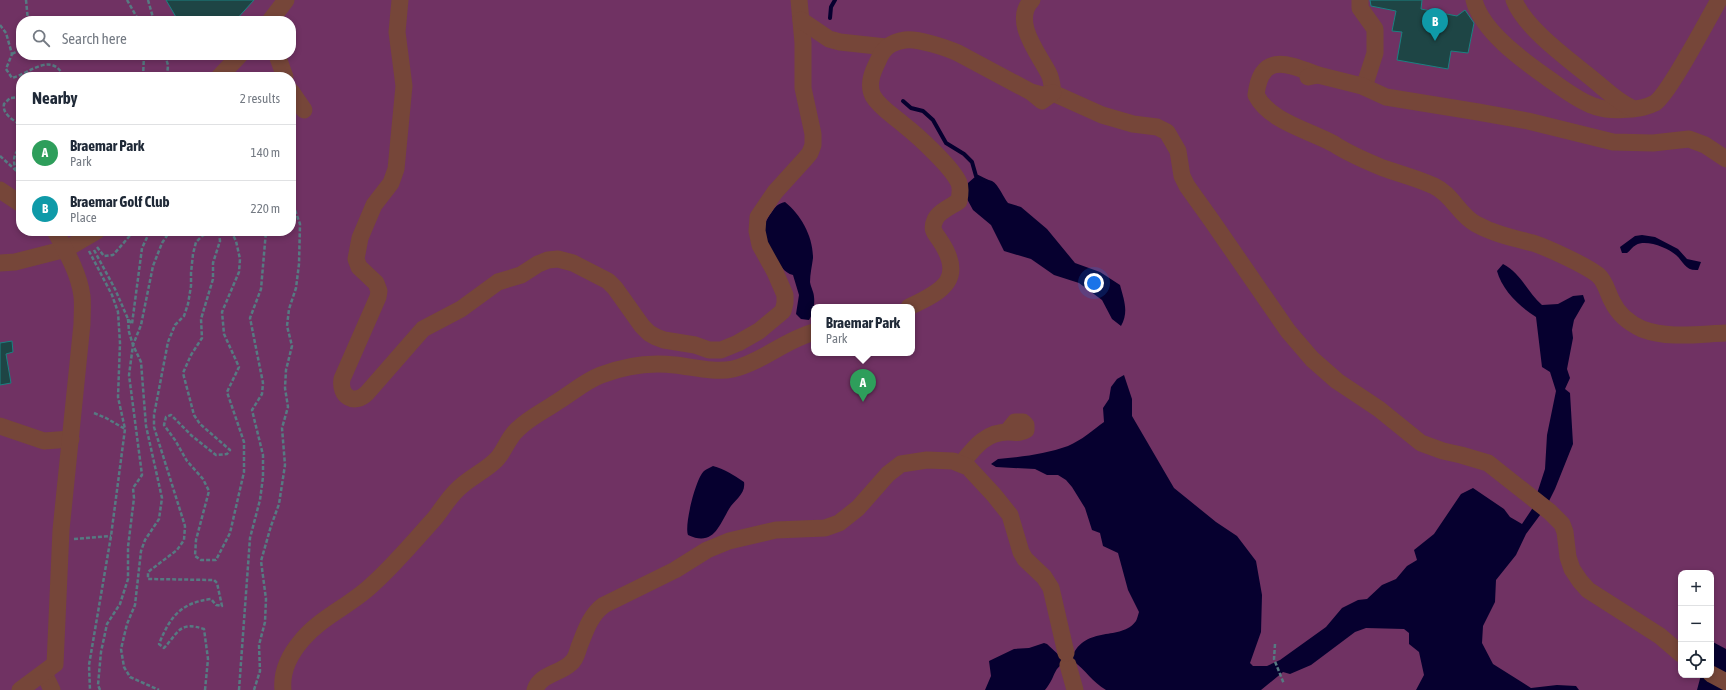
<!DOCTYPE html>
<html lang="en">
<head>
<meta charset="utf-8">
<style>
  body { margin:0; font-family:"Asap Condensed",sans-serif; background:#f2f2f3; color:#1f2937 }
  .controls { position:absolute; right:12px; bottom:12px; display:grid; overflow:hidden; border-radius:8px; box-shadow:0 2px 6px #0003 }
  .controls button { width:36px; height:36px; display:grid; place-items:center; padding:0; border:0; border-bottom:1px solid #e0e1e3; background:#fff; color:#1f2937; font:20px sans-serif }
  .you { position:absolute; left:1094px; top:283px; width:14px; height:14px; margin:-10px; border:3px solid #fff; border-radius:50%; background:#1a73e8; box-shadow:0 0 0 6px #1a73e833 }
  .badge { display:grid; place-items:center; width:26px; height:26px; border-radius:50%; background:#7c3aed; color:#fff; font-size:13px; font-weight:700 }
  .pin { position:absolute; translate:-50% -33px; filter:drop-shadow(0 1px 2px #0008) }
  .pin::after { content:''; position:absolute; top:21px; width:14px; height:12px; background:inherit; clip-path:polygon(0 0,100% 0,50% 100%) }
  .popup { position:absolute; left:811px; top:304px; width:104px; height:52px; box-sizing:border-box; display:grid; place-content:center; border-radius:8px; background:#fff; filter:drop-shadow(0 1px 3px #0005); font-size:13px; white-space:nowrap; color:#747a83 }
  .popup b { font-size:15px; color:#1f2937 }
  .popup::after { content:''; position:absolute; left:50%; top:100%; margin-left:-8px; border:8px solid transparent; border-top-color:#fff }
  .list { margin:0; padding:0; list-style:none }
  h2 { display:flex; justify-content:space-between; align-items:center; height:52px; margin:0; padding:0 16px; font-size:17px }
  h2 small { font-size:13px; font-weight:400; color:#747a83 }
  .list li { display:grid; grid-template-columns:26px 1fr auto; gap:12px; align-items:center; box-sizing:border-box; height:56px; padding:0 16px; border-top:1px solid #e0e1e3 }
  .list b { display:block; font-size:15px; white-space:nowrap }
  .list p { margin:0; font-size:13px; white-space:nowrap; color:#747a83 }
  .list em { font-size:13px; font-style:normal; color:#747a83 }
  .icon { flex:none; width:22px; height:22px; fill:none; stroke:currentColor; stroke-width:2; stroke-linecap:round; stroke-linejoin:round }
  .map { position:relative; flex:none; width:1726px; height:690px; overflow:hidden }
  .search { position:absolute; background:#fff; box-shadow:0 2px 6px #0003; left:16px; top:16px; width:280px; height:44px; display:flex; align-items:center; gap:10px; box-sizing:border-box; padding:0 14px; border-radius:16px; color:#747a83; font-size:15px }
  .panel { position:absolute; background:#fff; box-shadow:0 2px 6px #0003; left:16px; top:72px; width:280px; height:164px; border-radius:16px }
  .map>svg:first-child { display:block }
  .green { fill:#703263; fill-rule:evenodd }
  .water { fill:#06002f }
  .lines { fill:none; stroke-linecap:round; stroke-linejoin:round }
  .stream { stroke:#06002f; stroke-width:4 }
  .building { fill:#1e4545; stroke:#1a8182 }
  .path { stroke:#567a82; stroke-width:2.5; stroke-dasharray:4 2; stroke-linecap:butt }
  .minor { stroke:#764639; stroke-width:17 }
</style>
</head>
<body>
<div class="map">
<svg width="1726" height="690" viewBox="0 0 1726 690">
  <rect width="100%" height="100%" fill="#032a32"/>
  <path class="green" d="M0,0H1726V690H0ZM21,21H291V55H21ZM21,77H291V231H21ZM814,307H912V353H814ZM1681,573H1711V675H1681Z"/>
  <g class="water">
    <path d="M976,176C981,178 987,179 992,181C999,185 1003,197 1008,203L1021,207L1047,229L1075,263L1100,272L1120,285C1124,300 1129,312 1121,326L1112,319L1102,300L1079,283L1054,275L1031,259L1004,251L991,225L973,210L967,199L968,183Z"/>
    <path d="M785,202C801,215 813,236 813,258C812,266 810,274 810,282C811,288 814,292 814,297C815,304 813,314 809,320L801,319L796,314L799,295L793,275C784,273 779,264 774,256C765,240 759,229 771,213C775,207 777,204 785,202Z"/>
    <path d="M1642,235L1655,237L1678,249L1687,259L1701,262L1698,270C1685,271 1684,262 1676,255C1668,248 1646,239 1636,245C1632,247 1630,251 1627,253H1622L1620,247L1635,236Z"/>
    <path d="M1503,264C1520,272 1528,293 1542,305L1558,304L1573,296L1583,295L1585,301L1574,320L1572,330L1573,338L1567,369L1570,378L1565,389L1570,393L1573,444L1555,489L1546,507L1526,534L1516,555L1496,580L1495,602L1483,626L1482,643L1493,664L1531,688L1557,685L1576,686L1579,690H1416L1424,675L1419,652L1409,644V633L1404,629L1366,628L1355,632L1311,665L1290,674L1283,672L1261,690H1106C1092,682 1086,670 1073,661C1051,665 1058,675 1045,690H985L991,676L989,661L1014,649L1029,648L1044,643L1047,644L1062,658L1072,657C1086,624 1121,642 1136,621C1137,619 1138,615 1139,612L1128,590L1118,553L1103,546L1100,533L1092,530L1085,508L1072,487L1066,480L1058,475H1047L1035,469L996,467L991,464L998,459C1021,457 1046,454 1068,446C1082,440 1093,430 1104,422L1103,408L1109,399L1111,387L1117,379L1124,375L1132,399V416L1174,488L1216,522L1237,536L1256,561L1262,595L1261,632L1250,663L1253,666H1267L1280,660L1326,627L1342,608L1358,600L1367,599L1382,585L1396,579L1407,566L1417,560L1414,550L1434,534L1461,494L1473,488L1504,509L1510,517L1522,524L1532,509L1545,469L1547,435L1556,391L1550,372L1542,367L1536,317C1520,307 1502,290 1497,271Z"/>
    <path d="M713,466C724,469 734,475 744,482C746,494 734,500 729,509C719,526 713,547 688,535C684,525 696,478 704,471C706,469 710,468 713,466Z"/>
    <polygon points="1711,641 1726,649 1726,687 1723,690 1697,690 1701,675 1711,675"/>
  </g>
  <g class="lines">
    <g class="stream">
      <polyline points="830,18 831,7 835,0"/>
      <polyline points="903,101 911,108 923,111 933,120 946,143 964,154 972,162 976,176 986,181"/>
    </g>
  </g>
  <g class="building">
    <polygon points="166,0 254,0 235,21 191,21 176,17"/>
    <polygon points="1370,0 1422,0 1421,9 1457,16 1465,10 1474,23 1468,53 1451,51 1448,69 1397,60 1402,32 1392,31 1396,11 1371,6"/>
    <polygon points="12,341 13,352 6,354 11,383 0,385 0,343"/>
  </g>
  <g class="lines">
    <g class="path">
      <polyline points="26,0 28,21"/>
      <polyline points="127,0 139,21"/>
      <polyline points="148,0 154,21"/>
      <path d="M0,25L6,33L12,54L6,69L12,78C30,73 52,51 64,77"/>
      <polyline points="12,54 20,50 21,47"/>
      <polyline points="165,55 168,65 167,77"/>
      <polyline points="143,77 144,55"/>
      <path d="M21,97L10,98L4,104C2,114 13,120 21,125"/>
      <polyline points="0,156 21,175"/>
      <path d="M17,171C13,163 13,158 17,151H21"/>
      <polyline points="97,247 104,256 113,255 134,231"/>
      <polyline points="94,250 115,289 128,319 132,324 142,248 150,231"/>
      <polyline points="89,251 112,295 118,312 120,343 118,397 125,429 111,536 89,665 90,690"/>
      <polyline points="128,319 129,332 133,345 141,362 146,426 162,498 159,519 145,540 141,551 135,605 127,624 121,649 124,667 130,677 159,690"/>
      <polyline points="94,413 106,418 125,429"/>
      <polyline points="74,539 111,536"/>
      <polyline points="1275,644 1274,659 1284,684"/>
      <polyline points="100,690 98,685 101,652 107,624 120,604 128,579 128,547 134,498 133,488 142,475 129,375 133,345 141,325 153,266 162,243 170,231"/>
      <path d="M205,690L208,659L204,629C179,621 179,632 164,648L159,644C170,617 180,603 211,599L216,605L222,606L217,583L214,580L148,579V572L177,550L184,540L185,526L154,427V415L168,342L175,325L184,316L188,304L191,286V273L193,254L196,242L202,236L210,232L219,233L220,241L213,263V279L201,319L202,338L191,355L183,373L194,415L200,424L230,450L227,454L216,455L192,436L171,415L166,417L164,425L175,440L187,461L203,479L209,491L196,540L195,556L201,560H216L230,533L244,472V442L227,392L239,367L224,334L222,312L239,272L240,259L236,241L231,231"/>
      <polyline points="239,690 250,538 260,500 263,477 263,455 252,410 262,394 263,383 250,318 261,289 266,231"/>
      <polyline points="254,690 260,671 259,645 265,622 266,599 261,561 271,526 279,504 285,465 282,428 288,407 285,388 286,370 292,346 287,326 289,309 296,288 299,264 300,224 291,199"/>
    </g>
    <g class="minor">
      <path d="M400,0L397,32L404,86L396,169L391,183L374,205L360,238L356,259L359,267L376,283L379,291L378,297L342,379C339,396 354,406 367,393L423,329L461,309L498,282L521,275L538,264L548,260L558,259L573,263L608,281L615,288L642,326L649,333L656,337L664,340L695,345L709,350H721L738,343L759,331L783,311L785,303V295L775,272L760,245L757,231L758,217L775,192L805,159L810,153L813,145V134L803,88V43L799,0"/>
      <path d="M1032,0C1011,21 1039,54 1049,74C1052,80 1052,87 1053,93L1102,115L1133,124L1157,127L1167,132L1178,151L1182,176L1187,186L1212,221L1288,331L1312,359L1337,381L1379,409L1421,443L1443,451L1461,455L1488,463L1550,512L1562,524L1565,532L1568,557L1572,569L1580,581L1588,590L1660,636L1681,654"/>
      <polyline points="1360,0 1360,8 1375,29 1375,53 1364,87"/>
      <path d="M1474,0C1482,32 1524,61 1549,79C1562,88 1576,99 1591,105C1605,111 1618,110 1633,109"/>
      <path d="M1514,0C1525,29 1571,61 1595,81C1606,90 1618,102 1632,108C1637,110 1649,106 1655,103C1669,94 1708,19 1719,0"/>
      <polyline points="801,20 829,39 840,42 886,47"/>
      <polyline points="270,21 286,0"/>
      <polyline points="277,55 285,77"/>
      <path d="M1318,75C1288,64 1261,51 1256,95C1270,122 1309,130 1334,144C1349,154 1366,161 1383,168C1400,174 1417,178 1434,186C1452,194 1459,215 1476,224C1494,234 1513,238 1533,243C1548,248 1585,265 1598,275C1606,282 1607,292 1612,301C1618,314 1629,323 1642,329C1668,339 1699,334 1726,333"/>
      <polyline points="219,77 240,55"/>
      <polyline points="1308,77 1318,75 1362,86 1386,97 1478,112 1528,121 1613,142 1653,143 1689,139 1705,145 1726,159"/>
      <polyline points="291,91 304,110"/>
      <polyline points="0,190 21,204"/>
      <polyline points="0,263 15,262 66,249 97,231"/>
      <path d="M909,307C944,291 966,278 939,239C934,232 931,229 935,220C938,212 952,206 959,201C960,195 961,188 959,183C952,167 918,136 904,125C894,116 880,108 873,96C867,84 873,71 878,61C883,48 891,42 905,40C917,38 947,48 958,53L1031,92L1042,101L1053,93L1042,95L1031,92"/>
      <polyline points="0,426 44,441 71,439"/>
      <path d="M961,464C974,448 985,432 1008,432C1015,432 1020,434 1026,430V425L1023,422H1015L1007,432"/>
      <polyline points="1068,665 1075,690"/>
      <polyline points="44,673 52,690"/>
      <polyline points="1711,674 1726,682"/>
      <path d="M20,690L55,664L61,530L82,324C82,315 83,305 82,296C79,273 66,251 55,231"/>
      <path d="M283,690C281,671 290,654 302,640C322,616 352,605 374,583C396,563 415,540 435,518C442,509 448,499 456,491C468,478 484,472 496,460C505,451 508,437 518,429C529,418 544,411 557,402C572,393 585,381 601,375C624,366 651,362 675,365C693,367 715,373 733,369C762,362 785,340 814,332"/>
      <path d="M535,690C540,674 560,674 571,663C576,659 577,653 579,647C585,632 590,615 604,605L675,570L707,550L729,541L776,530L825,528L839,523L858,508L888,474L901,464L927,460L953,461L968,467L994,495L1010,515L1021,552L1025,559L1044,577L1051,588L1066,653"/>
    </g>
  </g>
</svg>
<div class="controls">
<button>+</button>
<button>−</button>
<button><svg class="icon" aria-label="locate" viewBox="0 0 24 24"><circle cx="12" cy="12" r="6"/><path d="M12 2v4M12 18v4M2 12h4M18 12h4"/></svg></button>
</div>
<div class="you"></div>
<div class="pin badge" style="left:863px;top:402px;background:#2e9e5b">A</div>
<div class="popup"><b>Braemar Park</b>Park</div>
<div class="pin badge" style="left:1435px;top:41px;background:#0f9aa8">B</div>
<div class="search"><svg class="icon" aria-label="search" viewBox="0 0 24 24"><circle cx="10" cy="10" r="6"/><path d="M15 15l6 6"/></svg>Search here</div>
<section class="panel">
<h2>Nearby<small>2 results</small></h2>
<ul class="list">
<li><span class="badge" style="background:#2e9e5b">A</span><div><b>Braemar Park</b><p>Park</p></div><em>140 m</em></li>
<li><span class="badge" style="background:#0f9aa8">B</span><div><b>Braemar Golf Club</b><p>Place</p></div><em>220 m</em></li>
</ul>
</section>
</div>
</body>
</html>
